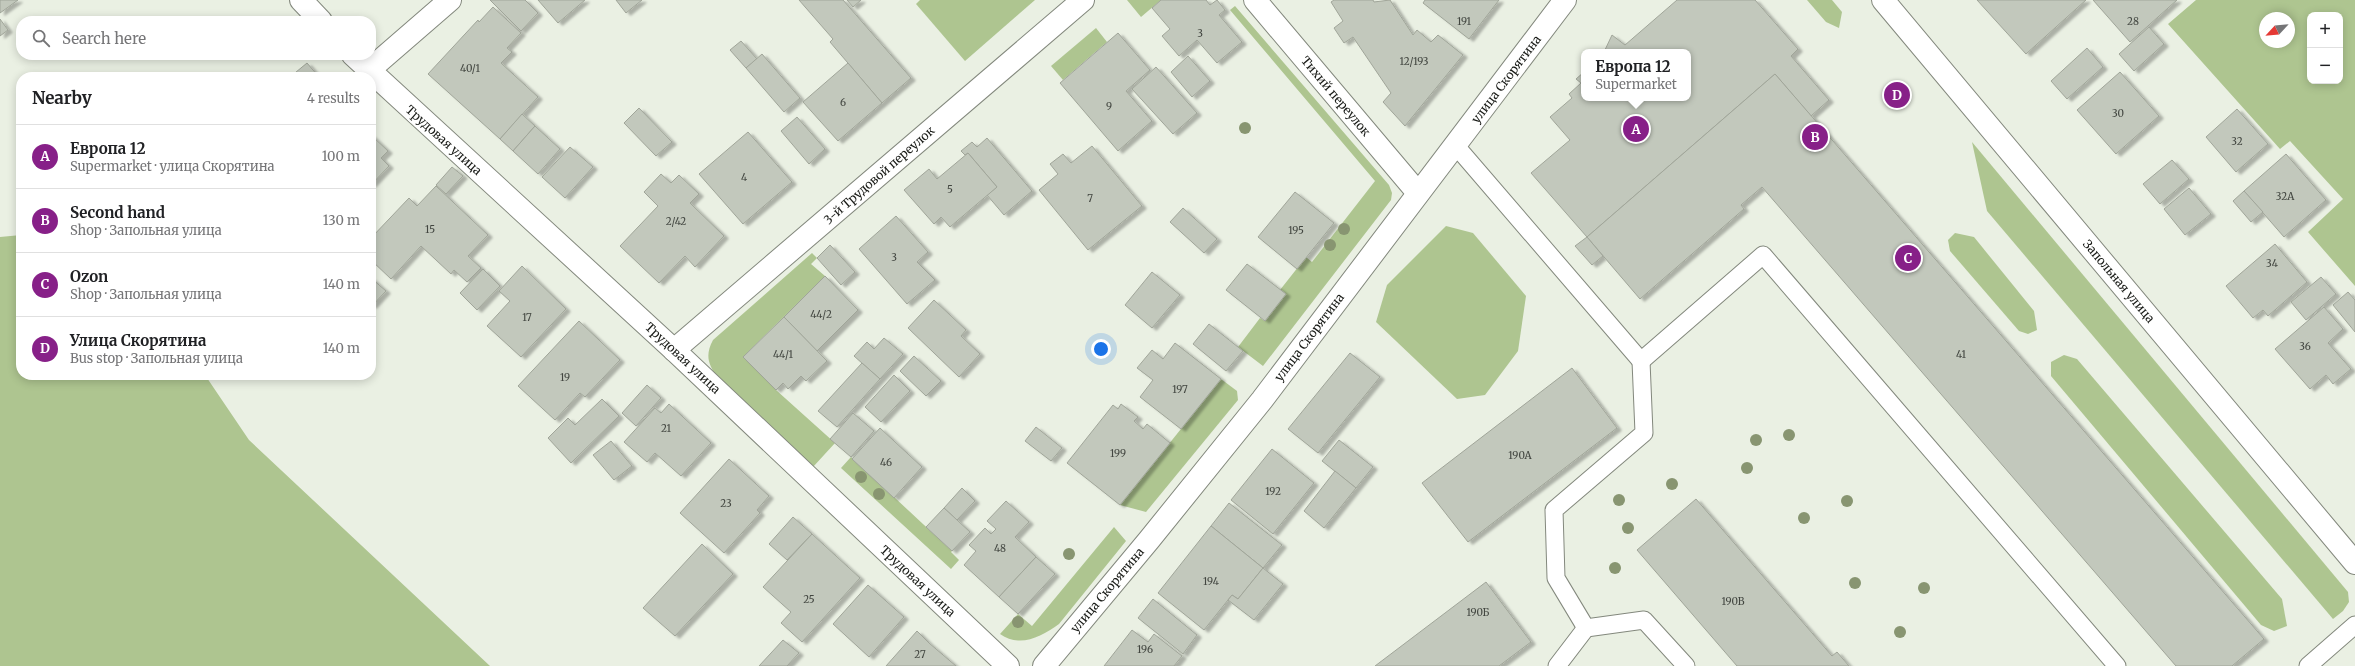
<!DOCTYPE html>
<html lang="en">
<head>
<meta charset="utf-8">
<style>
  body { margin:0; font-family:Merriweather,serif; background:#f2f2f2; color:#202124 }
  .controls { position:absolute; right:12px; top:12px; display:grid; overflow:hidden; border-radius:8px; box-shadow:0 2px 10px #0003 }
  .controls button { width:36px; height:36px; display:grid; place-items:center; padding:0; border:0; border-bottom:1px solid #e0e0e0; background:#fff; color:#202124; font:20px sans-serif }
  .compass { position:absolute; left:2259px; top:12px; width:36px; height:36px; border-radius:50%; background:#fff; box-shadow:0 2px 10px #0003; rotate:244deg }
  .you { position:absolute; left:1101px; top:349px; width:14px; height:14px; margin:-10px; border:3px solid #fff; border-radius:50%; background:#1a73e8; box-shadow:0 0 0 6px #1a73e833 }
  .badge { display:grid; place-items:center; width:26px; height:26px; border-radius:50%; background:#872088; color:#fff; font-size:13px; font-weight:700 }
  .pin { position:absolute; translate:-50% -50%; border:2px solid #fff; box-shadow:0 1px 4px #0006 }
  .popup { position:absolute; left:1581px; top:49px; width:110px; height:52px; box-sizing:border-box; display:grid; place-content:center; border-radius:8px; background:#fff; filter:drop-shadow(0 1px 3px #0005); font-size:13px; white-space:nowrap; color:#757577 }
  .popup b { font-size:15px; color:#202124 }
  .popup::after { content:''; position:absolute; left:50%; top:100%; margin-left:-8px; border:8px solid transparent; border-top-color:#fff }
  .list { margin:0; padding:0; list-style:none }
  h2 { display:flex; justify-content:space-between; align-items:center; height:52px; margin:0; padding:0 16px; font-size:17px }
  h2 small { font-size:13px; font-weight:400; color:#757577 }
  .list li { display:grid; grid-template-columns:26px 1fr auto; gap:12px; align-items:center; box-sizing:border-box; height:64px; padding:0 16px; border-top:1px solid #e0e0e0 }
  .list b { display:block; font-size:15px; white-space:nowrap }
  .list p { margin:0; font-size:13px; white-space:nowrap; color:#757577 }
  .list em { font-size:13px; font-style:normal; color:#757577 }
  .icon { flex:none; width:22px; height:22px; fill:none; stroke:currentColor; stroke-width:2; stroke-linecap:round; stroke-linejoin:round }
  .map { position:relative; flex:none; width:2355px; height:666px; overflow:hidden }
  .search { position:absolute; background:#fff; box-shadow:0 2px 10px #0003; left:16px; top:16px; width:360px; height:44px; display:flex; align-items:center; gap:10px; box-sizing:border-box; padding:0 14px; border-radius:16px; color:#757577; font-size:15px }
  .panel { position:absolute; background:#fff; box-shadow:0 2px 10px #0003; left:16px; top:72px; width:360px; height:308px; border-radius:16px }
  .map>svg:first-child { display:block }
  .green { fill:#aec590; fill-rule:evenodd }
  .building { fill:#c2c8bc; stroke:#a0a599; filter:url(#shadow) }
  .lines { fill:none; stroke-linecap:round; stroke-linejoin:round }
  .service-casing { stroke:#83887d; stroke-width:19 }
  .minor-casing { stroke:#83887d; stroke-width:24 }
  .secondary-casing { stroke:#83887d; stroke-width:24 }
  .service { stroke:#fff; stroke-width:17 }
  .minor { stroke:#fff; stroke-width:22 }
  .secondary { stroke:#fff; stroke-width:22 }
  .tree { fill:#889571 }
  .labels { text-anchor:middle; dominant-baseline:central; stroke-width:3.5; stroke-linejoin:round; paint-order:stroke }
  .number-label { font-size:10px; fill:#424640 }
  .street-label { font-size:12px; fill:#181a16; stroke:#fff }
</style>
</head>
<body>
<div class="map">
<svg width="2355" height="666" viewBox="0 0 2355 666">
  <defs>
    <filter id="shadow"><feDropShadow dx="4.5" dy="2.5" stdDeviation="1" flood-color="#0004"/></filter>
  </defs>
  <rect width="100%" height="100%" fill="#eaf0e3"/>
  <g class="green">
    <polygon points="920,0 1035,0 965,61 916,4"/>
    <polygon points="1127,0 1161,0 1141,17"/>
    <polygon points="1807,0 1832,0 1842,12 1839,28 1826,22"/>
    <path d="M2196,0H2355V286L2308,232L2343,199L2290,141L2280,149L2168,24ZM2310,15H2340V81H2310ZM2265,18H2289V42H2265Z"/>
    <polygon points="1235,6 1389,185 1392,193 1391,200 1263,366 1238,347 1260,318 1265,321 1285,294 1280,290 1306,257 1312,262 1375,181 1230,10"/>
    <polygon points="1096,28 1107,42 1063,80 1051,66"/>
    <polygon points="1972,142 2348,592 2349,602 2343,611 2333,619 1987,211"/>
    <polygon points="1446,226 1473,233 1526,296 1518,351 1485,395 1457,399 1376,322 1387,285"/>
    <polygon points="1955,233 1974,237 2034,311 2037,330 2028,334 2019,331 1950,251 1948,240"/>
    <polygon points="21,235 21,375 205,375 249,440 490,666 0,666 0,237"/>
    <path d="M812,253L817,258L811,264L825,276L743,357L776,390L835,443L813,467L717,377C708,364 705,355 713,340Z"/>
    <polygon points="2064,355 2077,359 2282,599 2287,626 2274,631 2261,625 2051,376 2051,362"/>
    <polygon points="1221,379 1237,391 1238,400 1146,512 1120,505"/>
    <polygon points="851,457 952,551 951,552 959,560 951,569 841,468"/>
    <path d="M1114,527L1126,541L1059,624C1041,637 1020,648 1000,634L1018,614L1032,626Z"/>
  </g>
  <g class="building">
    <polygon points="0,0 18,0 0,13"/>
    <polygon points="490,0 525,0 538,13 521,31"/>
    <polygon points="538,0 585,0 558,23"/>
    <polygon points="616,0 642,0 626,13"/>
    <polygon points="799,0 843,0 911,78 882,103 830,42 833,39"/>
    <polygon points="847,0 861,0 853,7"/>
    <polygon points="1161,0 1206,0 1210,5 1217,0 1225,10 1219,15 1242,42 1217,63 1197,40 1179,56 1162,36 1170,29 1152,8"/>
    <polygon points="1334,0 1373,0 1374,2 1390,0 1413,35 1417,30 1431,42 1438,35 1463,55 1405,126 1383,102 1391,93 1353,37 1344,43 1334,28 1343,21 1331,2"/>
    <polygon points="1425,0 1499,0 1469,39 1423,3"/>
    <polygon points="1677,0 1755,0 1798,49 1791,56 1829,100 1811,116 1775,74 1587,237 1531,173 1570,140 1550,117 1572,98 1569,94 1581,83 1576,79 1584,72 1584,98 1688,98 1688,52 1604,52 1612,35 1625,45"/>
    <polygon points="1977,0 2086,0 2026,54"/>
    <polygon points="2093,0 2177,0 2130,42"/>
    <polygon points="493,7 521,33 507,48 512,52 501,63 538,97 500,139 428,74 478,20 479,22"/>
    <polygon points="0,19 8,30 0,36"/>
    <polygon points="2149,27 2164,44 2134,71 2119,54"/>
    <polygon points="1118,33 1150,70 1126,91 1152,121 1118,151 1060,83"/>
    <polygon points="741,41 757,59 746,68 730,50"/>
    <polygon points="2087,48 2103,67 2067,99 2051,81"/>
    <polygon points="762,54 800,98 784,112 746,68"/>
    <polygon points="1188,56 1210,81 1192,97 1171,72"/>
    <polygon points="307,63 319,77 290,77"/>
    <polygon points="848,63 882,103 838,141 803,102"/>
    <polygon points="1156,67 1197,113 1173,134 1132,89"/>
    <polygon points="2120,72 2159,116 2116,154 2077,110"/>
    <polygon points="1775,74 2264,639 2232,666 2176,666 1762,187 1741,205 1744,209 1640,299 1587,237"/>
    <polygon points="639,108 672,142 656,156 624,123"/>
    <polygon points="2237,109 2268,144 2236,172 2206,137"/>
    <polygon points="522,114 535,126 513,151 500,139"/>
    <polygon points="797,117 825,149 809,164 781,131"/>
    <polygon points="535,126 560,149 538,174 513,151"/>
    <polygon points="748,132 792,182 743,224 699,174"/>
    <polygon points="371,135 388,151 381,158 389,166 371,185"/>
    <polygon points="987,138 1032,191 1004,215 987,195 997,187 968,153 965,155 961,151 972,142 977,147"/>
    <polygon points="1092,146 1142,206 1088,250 1039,190 1058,174 1050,164 1063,154 1071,163"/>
    <polygon points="570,147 593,167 565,198 542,177"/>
    <polygon points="968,153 997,187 950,227 941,217 934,224 904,190 929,169 937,179"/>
    <polygon points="2286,154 2326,200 2284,237 2244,191"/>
    <polygon points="2172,160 2189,179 2160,204 2143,184"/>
    <polygon points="452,167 463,176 446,194 436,185"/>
    <polygon points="661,174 671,183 679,175 699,194 690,203 724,236 695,267 685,256 659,283 620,246 658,206 644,192"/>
    <polygon points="436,186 488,235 468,256 481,268 467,282 454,270 451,274 421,246 391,279 371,260 371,238 409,198 417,206"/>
    <polygon points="2189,188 2211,214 2185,235 2164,209"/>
    <polygon points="2244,191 2263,212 2251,222 2233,201"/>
    <polygon points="1295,192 1334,223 1297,269 1258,237"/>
    <polygon points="1183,208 1217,239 1204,253 1170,222"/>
    <polygon points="896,216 928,252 917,262 935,280 907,304 859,249"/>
    <polygon points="1587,237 1603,256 1592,265 1575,246"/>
    <polygon points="2275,244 2307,282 2268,316 2263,310 2253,318 2226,286"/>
    <polygon points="830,245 855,272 841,285 817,258"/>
    <polygon points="1247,264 1286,294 1265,321 1226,290"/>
    <polygon points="522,266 566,309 521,357 487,326 510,301 499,291"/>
    <polygon points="483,269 500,286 477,310 460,293"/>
    <polygon points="1152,272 1180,295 1152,328 1125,305"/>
    <polygon points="825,276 858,310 817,351 784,317"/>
    <polygon points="2321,277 2336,294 2306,320 2291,302"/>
    <polygon points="371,278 386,291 372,306 371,305"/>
    <polygon points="2348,292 2355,300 2355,332 2333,305"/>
    <polygon points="934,300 966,330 961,336 980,354 959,377 908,328"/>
    <polygon points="2324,307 2343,329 2328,343 2351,369 2333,384 2326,375 2310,389 2275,349"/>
    <polygon points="784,317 827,361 806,381 801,376 788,389 783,383 776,390 743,357"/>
    <polygon points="579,321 620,360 585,397 580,393 555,420 518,386"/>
    <polygon points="1209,324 1243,351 1226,371 1193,344"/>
    <polygon points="884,338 903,354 880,379 854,356 867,342 874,349"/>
    <polygon points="1175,343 1221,379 1181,429 1140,397 1153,380 1137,368 1152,350 1163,359"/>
    <polygon points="1350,353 1380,377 1318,453 1288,429"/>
    <polygon points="914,356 941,381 926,396 900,371"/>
    <polygon points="862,363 880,379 837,427 818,411"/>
    <polygon points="1572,368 1617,428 1468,542 1422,483"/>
    <polygon points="894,375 910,391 881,422 865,407"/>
    <polygon points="647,385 661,398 636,426 622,413"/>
    <polygon points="602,399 619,416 571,463 548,438 568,418 575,425"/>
    <polygon points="669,404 711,443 681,476 655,453 647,462 624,442 655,408 661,413"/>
    <polygon points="1121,404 1138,417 1134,421 1143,429 1147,424 1170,443 1120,505 1067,463 1113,405 1118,409"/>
    <polygon points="853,413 874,431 851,457 830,439"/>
    <polygon points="1036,427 1062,448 1051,461 1025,441"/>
    <polygon points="880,428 922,467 894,498 852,459"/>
    <polygon points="1339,440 1373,467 1356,488 1322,461"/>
    <polygon points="611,441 632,466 614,480 593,455"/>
    <polygon points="1272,449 1314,483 1273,534 1231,500"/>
    <polygon points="729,459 769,496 757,510 760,513 724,553 680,513"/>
    <polygon points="1335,471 1356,488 1324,528 1304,511"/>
    <polygon points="962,488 975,501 957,520 944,508"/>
    <polygon points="1696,499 1832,656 1837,652 1849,666 1737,666 1637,550"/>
    <polygon points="1006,501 1029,522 1015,537 1036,557 999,597 964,565 976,551 969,545 985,528 991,534 996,529 987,521"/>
    <polygon points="1229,503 1282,545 1263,568 1211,526"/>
    <polygon points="944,508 970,532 952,551 926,527"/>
    <polygon points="793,517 812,534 787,560 769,544"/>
    <polygon points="1211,526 1263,568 1238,599 1232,595 1204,630 1158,593"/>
    <polygon points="812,534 860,578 802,642 781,623 791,612 763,587"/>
    <polygon points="702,544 733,574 675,636 643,608"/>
    <polygon points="1036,557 1055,574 1018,614 999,597"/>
    <polygon points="1263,568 1283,584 1254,620 1228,600 1232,595 1238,599"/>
    <polygon points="1486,582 1531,642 1499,666 1375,666"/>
    <polygon points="868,585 904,617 869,657 833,624"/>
    <polygon points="1153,599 1197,635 1183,654 1138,618"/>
    <polygon points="1132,630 1148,642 1154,634 1182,656 1174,666 1104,666"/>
    <polygon points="917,631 929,643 956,666 886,666"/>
    <polygon points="783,640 799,653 787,666 759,666"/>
  </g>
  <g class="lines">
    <defs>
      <g id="service">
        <polyline points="1456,146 1641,361 1763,255 2117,666"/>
        <polyline points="1641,361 1644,433 1554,510 1556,578 1586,628 1644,620 1686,666"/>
        <polyline points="1557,666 1586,628"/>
        <polyline points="2308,666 2355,625"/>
      </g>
      <g id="minor">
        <polyline points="301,0 321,21"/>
        <polyline points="1255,0 1418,193"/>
        <polyline points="353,55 674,350 1008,666"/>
        <polyline points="368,71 450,0"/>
        <polyline points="674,350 1083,0"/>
        <polyline points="1044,666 1149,540 1262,400 1565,0"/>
      </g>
      <polyline id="secondary" points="1883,0 2355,563"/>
    </defs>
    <use href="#service" class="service-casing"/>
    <use href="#minor" class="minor-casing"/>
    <use href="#secondary" class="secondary-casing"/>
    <use href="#service" class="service"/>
    <use href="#minor" class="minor"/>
    <use href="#secondary" class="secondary"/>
  </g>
  <g class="tree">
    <circle cx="1245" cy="128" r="6"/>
    <circle cx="1344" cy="229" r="6"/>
    <circle cx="1330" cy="245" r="6"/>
    <circle cx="1789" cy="435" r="6"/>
    <circle cx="1756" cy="440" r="6"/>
    <circle cx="1747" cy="468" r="6"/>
    <circle cx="861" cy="477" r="6"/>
    <circle cx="1672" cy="484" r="6"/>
    <circle cx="879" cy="494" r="6"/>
    <circle cx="1619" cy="500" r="6"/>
    <circle cx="1847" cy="501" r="6"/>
    <circle cx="1804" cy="518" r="6"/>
    <circle cx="1628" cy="528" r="6"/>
    <circle cx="1069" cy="554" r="6"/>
    <circle cx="1615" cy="568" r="6"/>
    <circle cx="1855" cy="583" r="6"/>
    <circle cx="1924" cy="588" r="6"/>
    <circle cx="1018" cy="622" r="6"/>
    <circle cx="1900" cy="632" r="6"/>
  </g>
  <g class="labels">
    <g class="number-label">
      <text x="1464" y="21">191</text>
      <text x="2133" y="21">28</text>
      <text x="1200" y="33">3</text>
      <text x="1414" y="61">12/193</text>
      <text x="470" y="68">40/1</text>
      <text x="843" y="102">6</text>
      <text x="1109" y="106">9</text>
      <text x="2118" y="113">30</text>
      <text x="2237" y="141">32</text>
      <text x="744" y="177">4</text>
      <text x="950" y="189">5</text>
      <text x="2285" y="196">32А</text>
      <text x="1090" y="198">7</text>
      <text x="676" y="221">2/42</text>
      <text x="430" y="229">15</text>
      <text x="1296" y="230">195</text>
      <text x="894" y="257">3</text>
      <text x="2272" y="263">34</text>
      <text x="821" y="314">44/2</text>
      <text x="527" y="317">17</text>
      <text x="2305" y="346">36</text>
      <text x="783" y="354">44/1</text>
      <text x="1961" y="354">41</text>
      <text x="565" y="377">19</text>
      <text x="1180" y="389">197</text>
      <text x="666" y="428">21</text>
      <text x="1118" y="453">199</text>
      <text x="1520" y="455">190А</text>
      <text x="886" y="462">46</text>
      <text x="1273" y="491">192</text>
      <text x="726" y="503">23</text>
      <text x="1000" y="548">48</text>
      <text x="1211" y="581">194</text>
      <text x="809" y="599">25</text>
      <text x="1733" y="601">190В</text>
      <text x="1478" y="612">190Б</text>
      <text x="1145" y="649">196</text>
      <text x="920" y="654">27</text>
    </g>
    <g class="street-label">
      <text transform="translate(1506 79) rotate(-53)">улица Скорятина</text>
      <text transform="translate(1336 96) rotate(50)">Тихий переулок</text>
      <text transform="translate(444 140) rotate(42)">Трудовая улица</text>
      <text transform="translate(879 175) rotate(-41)">3-й Трудовой переулок</text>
      <text transform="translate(2119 281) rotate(50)">Запольная улица</text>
      <text transform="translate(1309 337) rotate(-53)">улица Скорятина</text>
      <text transform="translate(683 358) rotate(43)">Трудовая улица</text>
      <text transform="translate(918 581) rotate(43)">Трудовая улица</text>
      <text transform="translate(1107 590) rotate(-50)">улица Скорятина</text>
    </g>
  </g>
</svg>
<div class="controls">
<button>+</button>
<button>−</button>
</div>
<svg class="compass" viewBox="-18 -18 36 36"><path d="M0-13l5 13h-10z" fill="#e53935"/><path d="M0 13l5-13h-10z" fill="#757577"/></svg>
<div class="you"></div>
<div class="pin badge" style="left:1636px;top:129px">A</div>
<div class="popup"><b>Европа 12</b>Supermarket</div>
<div class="pin badge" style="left:1815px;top:137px">B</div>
<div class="pin badge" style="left:1908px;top:258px">C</div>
<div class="pin badge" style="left:1897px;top:95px">D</div>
<div class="search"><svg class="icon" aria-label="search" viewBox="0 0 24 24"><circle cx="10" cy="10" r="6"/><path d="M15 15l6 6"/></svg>Search here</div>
<section class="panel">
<h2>Nearby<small>4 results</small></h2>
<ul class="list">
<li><span class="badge">A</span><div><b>Европа 12</b><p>Supermarket · улица Скорятина</p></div><em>100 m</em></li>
<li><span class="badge">B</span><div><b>Second hand</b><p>Shop · Запольная улица</p></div><em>130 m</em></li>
<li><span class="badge">C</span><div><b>Ozon</b><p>Shop · Запольная улица</p></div><em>140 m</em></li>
<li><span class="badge">D</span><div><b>Улица Скорятина</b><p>Bus stop · Запольная улица</p></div><em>140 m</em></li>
</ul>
</section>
</div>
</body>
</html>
